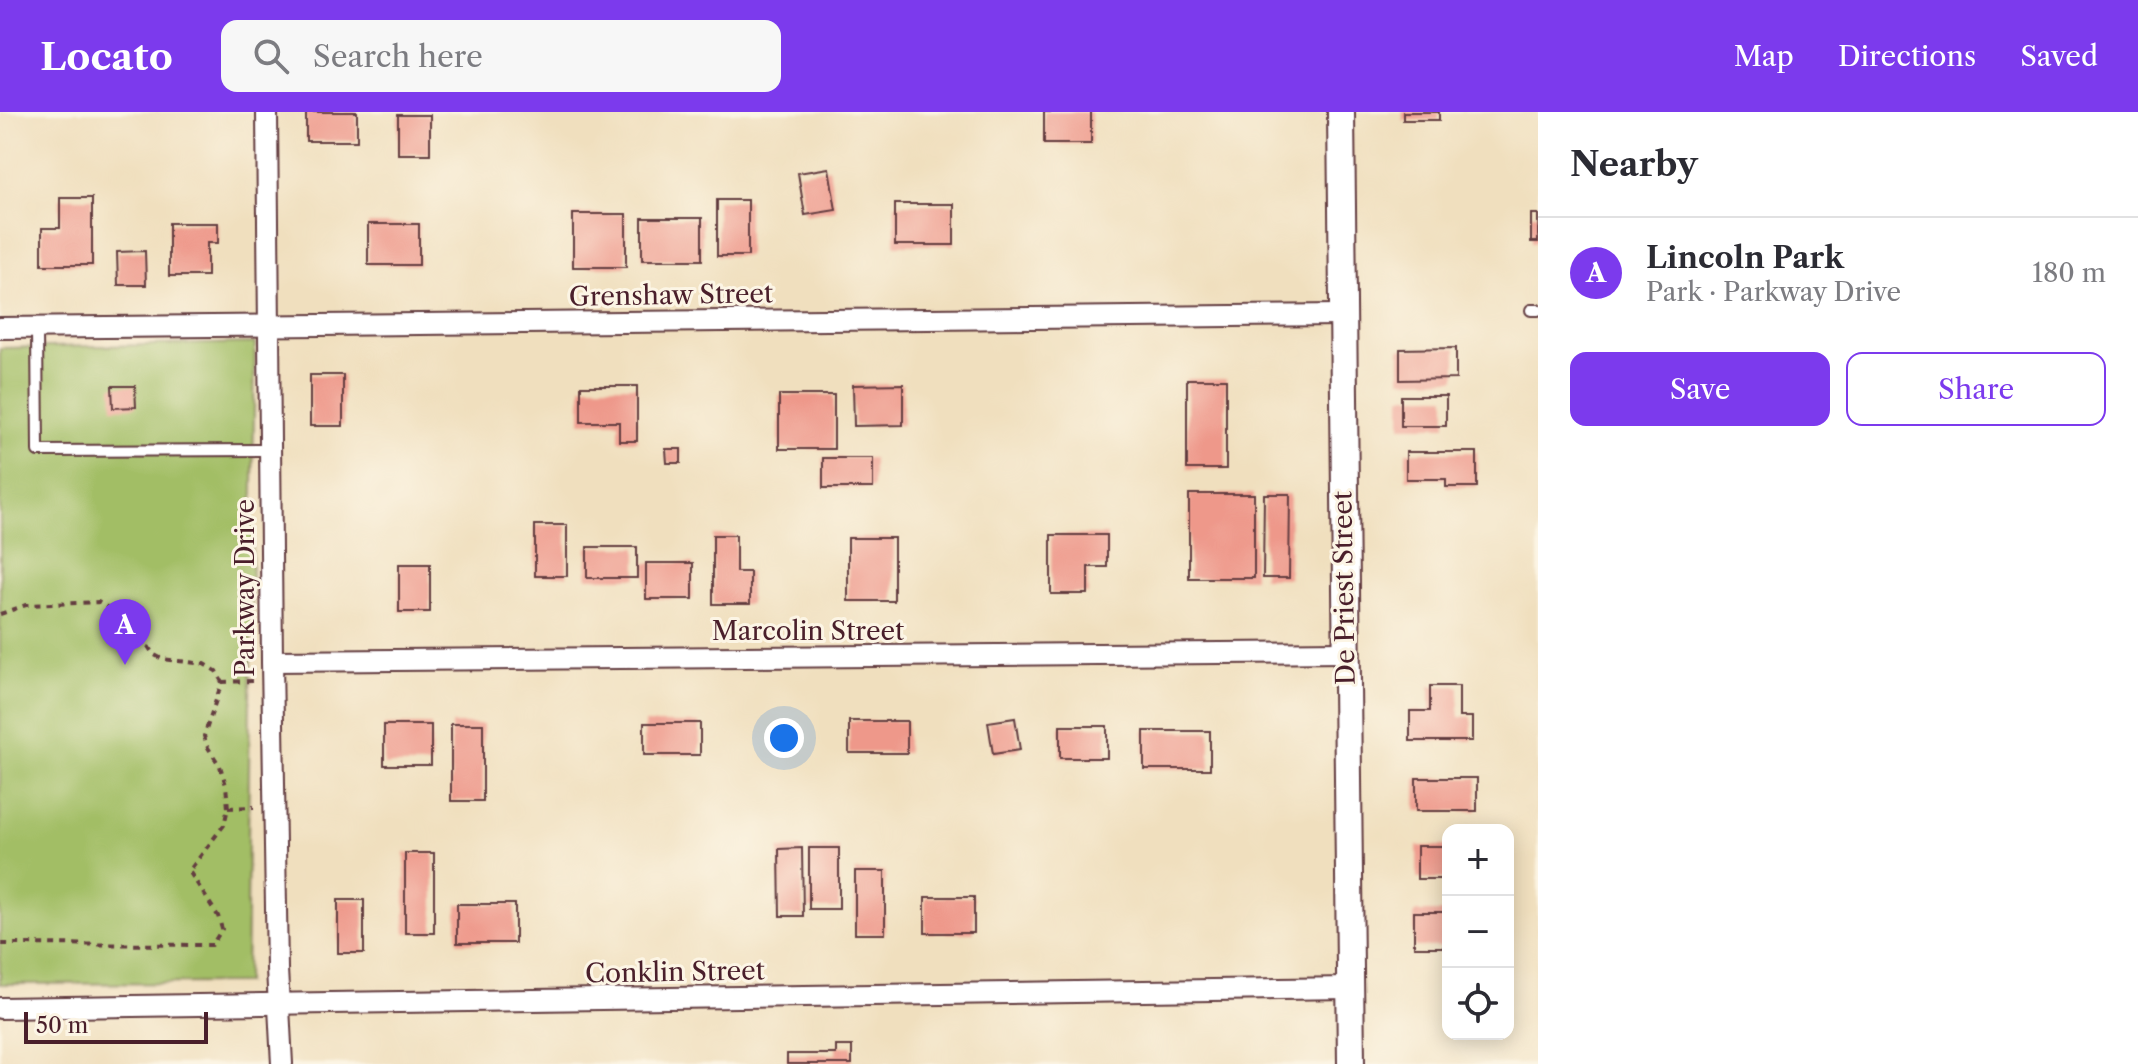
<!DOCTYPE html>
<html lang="en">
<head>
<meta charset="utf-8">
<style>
  body { margin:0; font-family:"Libre Caslon Text",serif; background:#f7f7f7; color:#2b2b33 }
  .controls { position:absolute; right:24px; bottom:24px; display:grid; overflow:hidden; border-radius:16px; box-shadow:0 4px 20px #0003 }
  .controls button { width:72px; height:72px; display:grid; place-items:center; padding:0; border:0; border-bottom:2px solid #e1e1e2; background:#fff; color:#2b2b33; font:40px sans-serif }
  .scale { position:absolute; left:24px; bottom:20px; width:184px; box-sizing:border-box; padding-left:8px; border:4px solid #4a1f2b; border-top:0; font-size:22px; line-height:28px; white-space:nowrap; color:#4a1f2b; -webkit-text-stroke:6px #fcf5e5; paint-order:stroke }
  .you { position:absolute; left:784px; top:626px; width:28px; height:28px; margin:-20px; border:6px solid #fff; border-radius:50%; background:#1a73e8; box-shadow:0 0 0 12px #1a73e833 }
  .badge { display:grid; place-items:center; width:52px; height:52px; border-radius:50%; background:#7c3aed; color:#fff; font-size:26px; font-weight:700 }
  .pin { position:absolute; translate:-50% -66px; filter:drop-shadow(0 2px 4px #0008) }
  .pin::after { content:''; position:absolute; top:42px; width:28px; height:24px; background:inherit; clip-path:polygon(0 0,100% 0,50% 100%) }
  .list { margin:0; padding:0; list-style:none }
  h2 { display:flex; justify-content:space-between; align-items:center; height:104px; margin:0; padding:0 32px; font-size:34px }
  h2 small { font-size:26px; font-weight:400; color:#7c7c81 }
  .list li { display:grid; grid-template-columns:52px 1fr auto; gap:24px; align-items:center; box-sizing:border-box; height:112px; padding:0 32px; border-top:2px solid #e1e1e2 }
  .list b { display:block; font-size:30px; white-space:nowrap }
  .list p { margin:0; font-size:26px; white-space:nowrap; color:#7c7c81 }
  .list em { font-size:26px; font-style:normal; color:#7c7c81 }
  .actions { display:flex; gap:16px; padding:24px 32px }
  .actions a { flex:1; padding:18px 0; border:2px solid #7c3aed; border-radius:16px; text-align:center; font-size:28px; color:#7c3aed }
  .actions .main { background:#7c3aed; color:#fff }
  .icon { flex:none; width:44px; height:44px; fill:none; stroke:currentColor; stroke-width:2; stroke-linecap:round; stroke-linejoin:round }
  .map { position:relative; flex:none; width:1538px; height:952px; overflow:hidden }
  header { display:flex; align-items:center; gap:48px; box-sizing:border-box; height:112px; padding:0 40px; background:#7c3aed; color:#fff }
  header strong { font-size:38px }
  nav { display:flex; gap:44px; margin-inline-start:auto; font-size:28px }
  .search { width:560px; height:72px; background:#f7f7f7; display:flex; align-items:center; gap:20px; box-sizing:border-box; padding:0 28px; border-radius:16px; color:#7c7c81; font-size:30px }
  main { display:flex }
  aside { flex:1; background:#fff }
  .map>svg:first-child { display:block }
  .green { fill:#a2be65; stroke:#766e48; stroke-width:2 }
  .building { fill:#ee988a }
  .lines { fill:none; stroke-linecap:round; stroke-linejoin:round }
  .service-casing { stroke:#633c41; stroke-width:14 }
  .minor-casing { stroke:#633c41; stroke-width:24 }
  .tertiary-casing { stroke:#633c41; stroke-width:30 }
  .path { stroke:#633c41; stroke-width:4; stroke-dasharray:6 6; stroke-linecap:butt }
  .service { stroke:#fff; stroke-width:10 }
  .minor { stroke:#fff; stroke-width:20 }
  .tertiary { stroke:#fff; stroke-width:26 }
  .labels { text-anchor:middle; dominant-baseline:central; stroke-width:6; stroke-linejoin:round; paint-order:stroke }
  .street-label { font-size:26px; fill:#4a1f2b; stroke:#fcf5e5 }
</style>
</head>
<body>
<header>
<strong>Locato</strong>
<div class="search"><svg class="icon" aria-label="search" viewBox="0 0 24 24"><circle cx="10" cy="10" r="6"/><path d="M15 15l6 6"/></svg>Search here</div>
<nav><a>Map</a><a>Directions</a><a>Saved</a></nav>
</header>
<main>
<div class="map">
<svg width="1538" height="952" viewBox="0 0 1538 952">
  <rect width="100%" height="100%" fill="#fcf5e5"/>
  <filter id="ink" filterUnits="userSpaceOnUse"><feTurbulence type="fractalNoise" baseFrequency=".0125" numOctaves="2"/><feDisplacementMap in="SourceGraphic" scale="16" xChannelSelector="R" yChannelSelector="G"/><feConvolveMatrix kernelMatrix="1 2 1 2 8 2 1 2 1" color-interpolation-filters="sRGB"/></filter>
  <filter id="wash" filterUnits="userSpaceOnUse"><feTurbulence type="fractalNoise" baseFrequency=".006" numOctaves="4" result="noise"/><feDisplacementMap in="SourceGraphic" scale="32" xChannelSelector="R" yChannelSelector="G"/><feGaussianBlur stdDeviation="1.8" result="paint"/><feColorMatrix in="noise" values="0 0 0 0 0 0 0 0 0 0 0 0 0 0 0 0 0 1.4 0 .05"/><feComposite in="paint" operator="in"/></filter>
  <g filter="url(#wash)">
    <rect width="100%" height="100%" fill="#f0dfbe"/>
    <polygon class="green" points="255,231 246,871 0,872 0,236"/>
    <g id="blocks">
      <g class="building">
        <rect x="306" y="0" width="51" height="29"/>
        <rect x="1044" y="0" width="47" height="32"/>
        <rect x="1403" y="0" width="36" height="8"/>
        <rect x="398" y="3" width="32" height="39"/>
        <polygon points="829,56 836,98 805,103 798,61"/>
        <polygon points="60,86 92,86 92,153 42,153 42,116 60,116"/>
        <rect x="717" y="88" width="31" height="56"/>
        <rect x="895" y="92" width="59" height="41"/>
        <rect x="573" y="102" width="53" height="53"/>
        <rect x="1531" y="102" width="7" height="28"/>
        <rect x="642" y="106" width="60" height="42"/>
        <polygon points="169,111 218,111 218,131 207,131 207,164 169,164"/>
        <rect x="368" y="112" width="51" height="41"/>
        <polygon points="145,139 146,173 118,173 117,140"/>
        <polygon points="1456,236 1456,267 1400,268 1400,237"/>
        <rect x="310" y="263" width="33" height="51"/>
        <rect x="1187" y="267" width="39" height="90"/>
        <polygon points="903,272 903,313 854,314 853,273"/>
        <polygon points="112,274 135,274 136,295 113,296"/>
        <polygon points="581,274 637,274 637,329 619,329 619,310 581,310"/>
        <rect x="779" y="283" width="55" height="54"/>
        <rect x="1401" y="284" width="45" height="30"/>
        <polygon points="666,337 681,337 681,351 667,351"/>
        <polygon points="1406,340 1477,340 1477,375 1446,375 1446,367 1406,367"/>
        <rect x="823" y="346" width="50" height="30"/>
        <rect x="1189" y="382" width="65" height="84"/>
        <polygon points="1264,382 1290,382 1289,466 1263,466"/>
        <rect x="535" y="413" width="32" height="51"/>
        <polygon points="713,423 736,423 736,460 750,460 750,492 713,492"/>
        <polygon points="1051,423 1107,423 1107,455 1088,455 1088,482 1051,482"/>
        <rect x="848" y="426" width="46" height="63"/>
        <rect x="587" y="435" width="50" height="31"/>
        <rect x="646" y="451" width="47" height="36"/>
        <rect x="399" y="452" width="31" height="48"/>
        <polygon points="1430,574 1459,574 1459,605 1472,605 1472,629 1410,629 1410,599 1430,599"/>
        <polygon points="1015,606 1020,638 993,642 988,610"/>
        <rect x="849" y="609" width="58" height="32"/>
        <rect x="644" y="611" width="56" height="32"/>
        <rect x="451" y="612" width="32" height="77"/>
        <rect x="384" y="613" width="47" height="40"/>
        <rect x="1060" y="614" width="47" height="32"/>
        <rect x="1144" y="619" width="66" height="38"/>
        <rect x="1416" y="666" width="61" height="33"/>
        <rect x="1417" y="734" width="31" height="33"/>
        <polygon points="802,736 803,804 780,804 779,737"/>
        <rect x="809" y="736" width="30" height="61"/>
        <rect x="405" y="741" width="29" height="80"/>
        <rect x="855" y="759" width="30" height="63"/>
        <rect x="925" y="785" width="49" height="36"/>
        <rect x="338" y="788" width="26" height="53"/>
        <rect x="457" y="792" width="58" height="39"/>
        <rect x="1414" y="800" width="34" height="35"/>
        <polygon points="836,934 852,934 852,952 787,952 787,942 836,942"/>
      </g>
    </g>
  </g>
  <g filter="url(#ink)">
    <use href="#blocks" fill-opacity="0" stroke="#633c41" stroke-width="2"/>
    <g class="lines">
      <defs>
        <g id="service">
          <polyline points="1531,198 1538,198"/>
          <polyline points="37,216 38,339 270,338"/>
        </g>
        <g id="minor">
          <polyline points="267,0 272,549 277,857 282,952"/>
          <polyline points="0,216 1342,203"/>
          <polyline points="272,549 1345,540"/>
          <polyline points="0,896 1350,876"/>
        </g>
        <polyline id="tertiary" points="1341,0 1351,952"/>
      </defs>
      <use href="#service" class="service-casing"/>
      <use href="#minor" class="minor-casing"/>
      <use href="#tertiary" class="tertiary-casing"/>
      <g class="path">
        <polyline points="0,502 26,493 98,490 133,510 153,542 162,547 204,552 216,559 222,570 204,624 207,634 220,654 226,673 228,696 224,713 189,759 218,804 222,817 212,833 0,832"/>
        <polyline points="222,570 252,569"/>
        <polyline points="228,696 254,695"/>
      </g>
      <use href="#service" class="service"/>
      <use href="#minor" class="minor"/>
      <use href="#tertiary" class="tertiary"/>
    </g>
  </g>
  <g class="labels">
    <g class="street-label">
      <text transform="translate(671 183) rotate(-1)">Grenshaw Street</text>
      <text transform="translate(245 476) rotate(-90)">Parkway Drive</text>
      <text transform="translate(1344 476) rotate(-91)">De Priest Street</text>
      <text x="808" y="519">Marcolin Street</text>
      <text transform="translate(675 860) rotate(-1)">Conklin Street</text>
    </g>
  </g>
</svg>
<div class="controls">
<button>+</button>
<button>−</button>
<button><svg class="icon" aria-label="locate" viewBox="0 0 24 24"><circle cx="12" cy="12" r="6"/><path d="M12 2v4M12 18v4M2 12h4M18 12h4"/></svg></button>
</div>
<div class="scale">50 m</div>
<div class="you"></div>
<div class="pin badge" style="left:125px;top:553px">A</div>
</div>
<aside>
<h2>Nearby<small></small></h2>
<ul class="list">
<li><span class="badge">A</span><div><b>Lincoln Park</b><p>Park · Parkway Drive</p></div><em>180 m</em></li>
</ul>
<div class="actions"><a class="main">Save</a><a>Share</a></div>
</aside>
</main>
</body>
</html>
